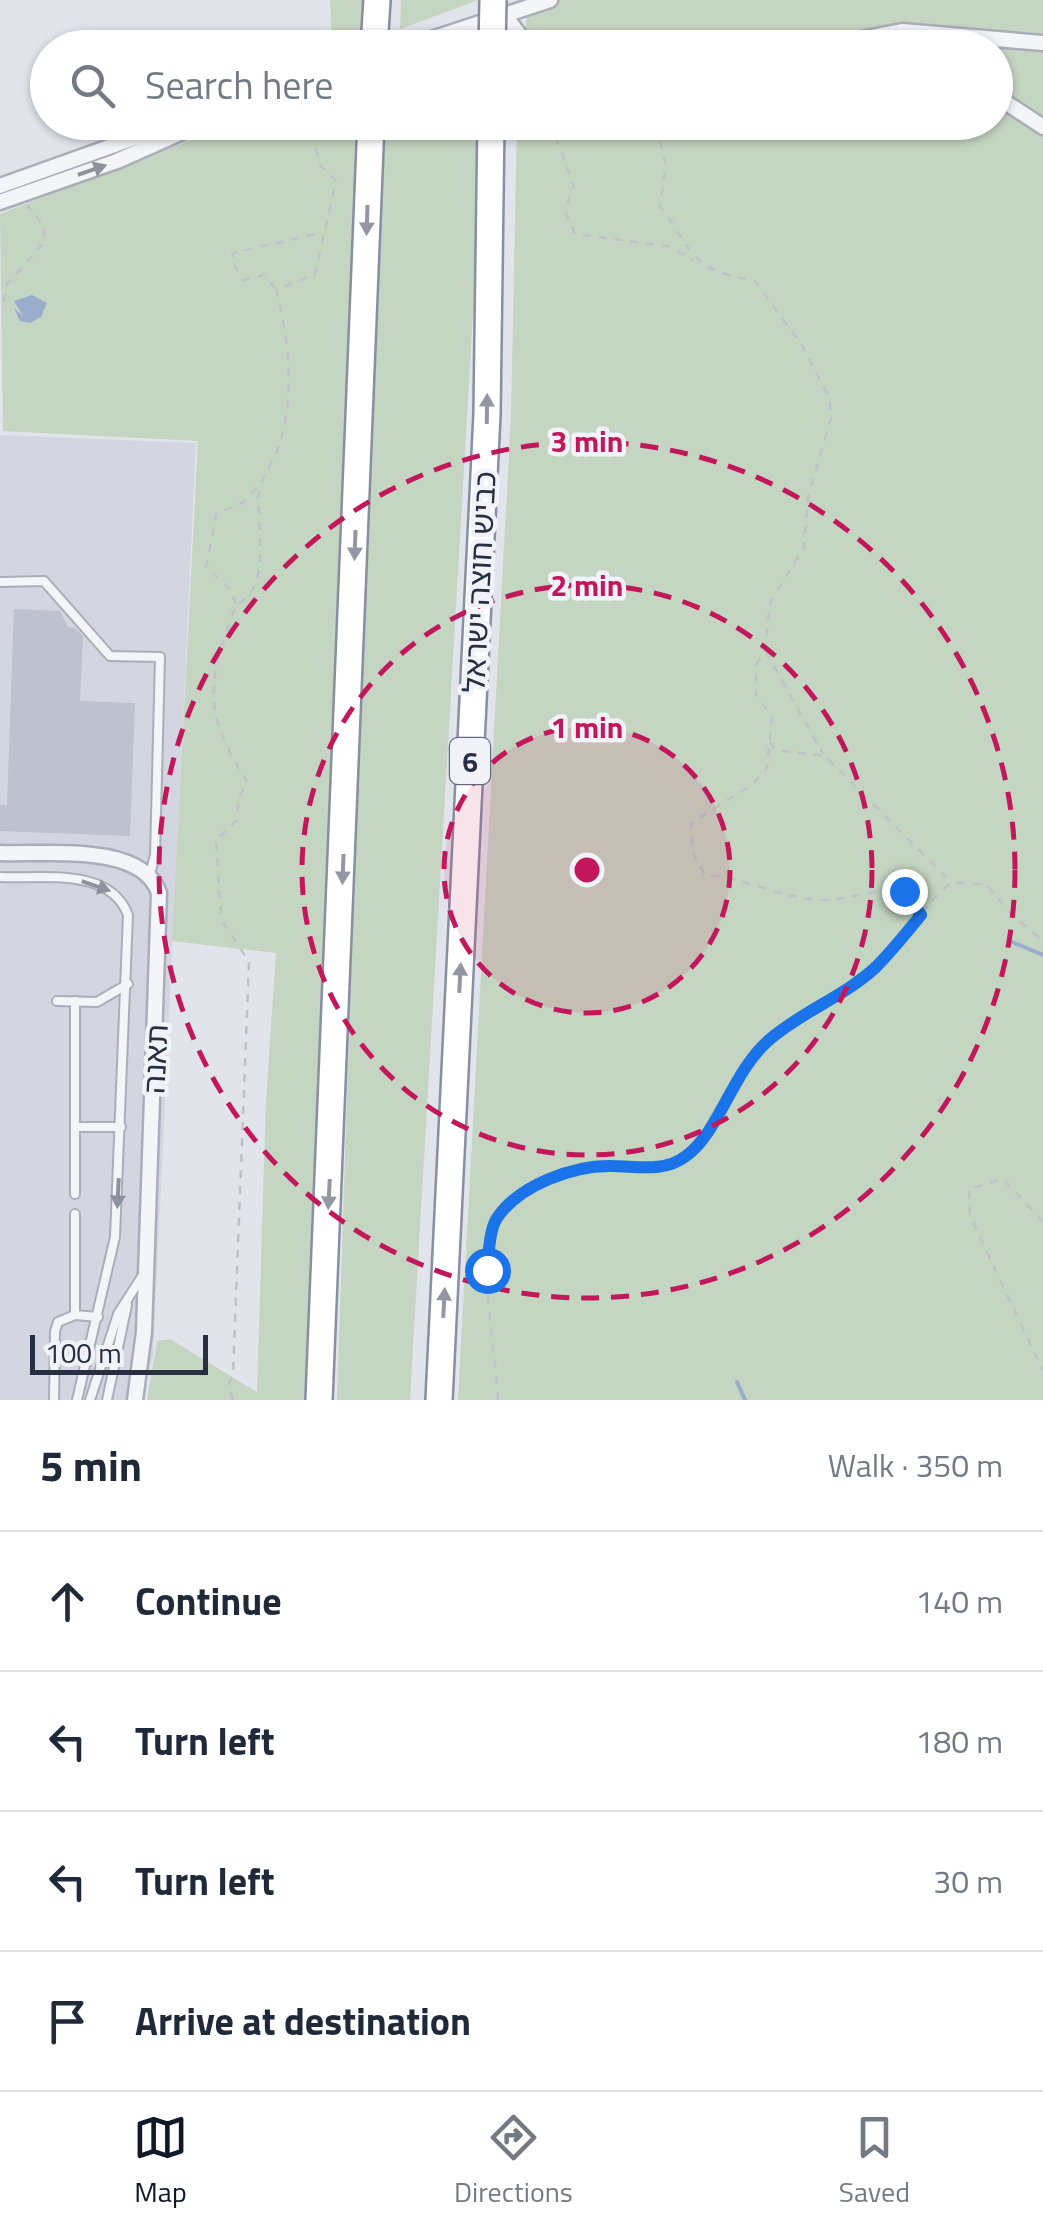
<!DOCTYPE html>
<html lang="en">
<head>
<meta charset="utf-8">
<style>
  body { margin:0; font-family:"Titillium Web","Noto Sans Hebrew",sans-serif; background:#f2f2f3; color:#1f2937 }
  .scale { position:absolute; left:30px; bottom:25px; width:178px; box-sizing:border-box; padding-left:10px; border:5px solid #282f43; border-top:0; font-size:28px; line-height:35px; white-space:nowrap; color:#282f43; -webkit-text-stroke:8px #f1f3f8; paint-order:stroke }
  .stop { position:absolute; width:30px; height:30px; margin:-22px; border:8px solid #1a73e8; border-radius:50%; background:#fff }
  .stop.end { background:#1a73e8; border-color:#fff; box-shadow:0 2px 10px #0008 }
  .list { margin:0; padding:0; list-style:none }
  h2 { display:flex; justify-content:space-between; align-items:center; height:130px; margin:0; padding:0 40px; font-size:42px }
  h2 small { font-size:32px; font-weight:400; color:#747a83 }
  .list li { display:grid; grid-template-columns:65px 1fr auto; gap:30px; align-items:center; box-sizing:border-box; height:140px; padding:0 40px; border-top:2px solid #e0e1e3 }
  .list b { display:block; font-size:38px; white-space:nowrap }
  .list em { font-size:32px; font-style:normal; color:#747a83 }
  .icon { flex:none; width:55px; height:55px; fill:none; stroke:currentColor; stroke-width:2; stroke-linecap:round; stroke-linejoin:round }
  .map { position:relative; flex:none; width:1043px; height:1400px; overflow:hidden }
  .search { position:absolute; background:#fff; box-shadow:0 2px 8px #0004; left:30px; right:30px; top:30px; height:110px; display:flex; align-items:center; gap:25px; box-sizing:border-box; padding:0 35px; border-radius:55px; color:#747a83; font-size:38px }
  .sheet { height:690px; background:#fff }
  nav { display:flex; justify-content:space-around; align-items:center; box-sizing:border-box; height:140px; border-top:2px solid #e0e1e3; background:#fff; font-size:28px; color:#747a83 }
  nav a { display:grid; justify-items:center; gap:5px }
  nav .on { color:#111827 }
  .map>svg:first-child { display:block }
  .built { fill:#d3d6e0 }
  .green { fill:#c4d5c1 }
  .water { fill:#99adcd }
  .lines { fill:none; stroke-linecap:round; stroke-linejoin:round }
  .stream { stroke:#99adcd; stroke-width:4 }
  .building { fill:#bdc2ce }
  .service-casing { stroke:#aaaeb8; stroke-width:12 }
  .minor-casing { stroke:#aaaeb8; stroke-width:19 }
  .motorway-casing { stroke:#878fa2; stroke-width:30 }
  .path { stroke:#bfc2c9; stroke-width:2.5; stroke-dasharray:8 8; stroke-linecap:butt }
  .service { stroke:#f4f5f8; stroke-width:8 }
  .minor { stroke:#f4f5f8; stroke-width:14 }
  .motorway { stroke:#fff; stroke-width:25 }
  .motorway-bridge-casing { stroke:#878fa2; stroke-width:30; stroke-linecap:butt }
  .motorway-bridge { stroke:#fff; stroke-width:25 }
  .oneway { fill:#8e929e }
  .oneway2 { fill:#9497a1 }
  .route { stroke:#1a73e8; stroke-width:12 }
  .ring { fill:none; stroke:#c2185b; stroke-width:5; stroke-dasharray:18 12 }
  .labels { text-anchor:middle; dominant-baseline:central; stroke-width:9; stroke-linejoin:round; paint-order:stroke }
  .shield { fill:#f1f3f8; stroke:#646a79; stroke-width:2.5 }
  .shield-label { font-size:28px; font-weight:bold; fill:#282f43 }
  .street-label { font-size:30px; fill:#282f43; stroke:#f1f3f8 }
  .centre { fill:#c2185b; stroke:#f1f3f8; stroke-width:5 }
  .ring-label { font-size:30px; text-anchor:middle; font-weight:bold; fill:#c2185b; stroke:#f1f3f8; stroke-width:9; stroke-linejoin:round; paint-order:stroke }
</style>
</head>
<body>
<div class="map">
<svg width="1043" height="1400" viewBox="0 0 1043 1400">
  <rect width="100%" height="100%" fill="#e1e4ea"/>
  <polygon class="built" points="0,435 196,443 153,1357 140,1400 0,1400"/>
  <g class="green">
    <polygon points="330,0 369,0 367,44 332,47"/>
    <polygon points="401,0 478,0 400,29"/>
    <polygon points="528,0 1043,0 1043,1400 458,1400 511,417 517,123 996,122 996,48 524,47"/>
    <polygon points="235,123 358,123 307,1400 147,1400 157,1341 170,1339 257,1392 266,1100 276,953 172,941 198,441 3,431 0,214"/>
    <polygon points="379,123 484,123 410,1400 337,1400"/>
  </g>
  <polygon class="water" points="32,295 47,303 41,317 30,323 20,321 14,308 23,316 14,301"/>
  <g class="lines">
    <g class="stream">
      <polyline points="1012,942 1043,955"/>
      <polyline points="737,1382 745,1400"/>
    </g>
  </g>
  <polygon class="building" points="14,609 60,611 68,627 75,628 83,636 80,701 135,703 130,836 0,831 0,805 7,805"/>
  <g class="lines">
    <defs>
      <g id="service">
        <polyline points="114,140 132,122"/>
        <polyline points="0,582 44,581 110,656 160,657 155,855 150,874"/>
        <path d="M0,877C43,879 110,867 128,915L115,1237L77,1400"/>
        <polyline points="57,1001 97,1002 128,984"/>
        <polyline points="75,1001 75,1194"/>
        <polyline points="76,1127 121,1127"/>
        <polyline points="75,1214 75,1315 98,1317"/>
        <polyline points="54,1400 55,1331 58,1322 75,1315"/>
        <polyline points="90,1400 118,1314 143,1275"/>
        <polyline points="107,1400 127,1305"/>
      </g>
      <g id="minor">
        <polyline points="506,17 529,48"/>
        <polyline points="404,48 550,0"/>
        <polyline points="815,48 902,31 1043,43"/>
        <polyline points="996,96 1043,127"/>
        <polyline points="0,186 179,122"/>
        <polyline points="0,202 117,161 205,122"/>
        <path d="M0,853C45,855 142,842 159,893L144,1332L135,1400"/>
      </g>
      <g id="motorway">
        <polyline points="374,48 377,0"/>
        <polyline points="319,1400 371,122"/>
        <polyline points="439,1400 487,414 491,122"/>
      </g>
    </defs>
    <use href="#service" class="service-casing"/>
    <use href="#minor" class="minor-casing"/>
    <use href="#motorway" class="motorway-casing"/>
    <g class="path">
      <polyline points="550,122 574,186 565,211 575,234 667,246 693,260"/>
      <path d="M617,122L659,138L666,165L660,206C696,256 690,269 755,281L801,344L828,395L832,415L808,497L804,547L770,603L765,651L756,665V694L772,717L767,768L753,784L691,823L693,853L705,875C744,877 780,898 819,900C848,901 876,887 904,891L921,915"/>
      <polyline points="275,288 264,275 243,280 233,263 233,253 320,233"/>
      <polyline points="4,302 7,284 44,243 44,226 27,205"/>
      <polyline points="236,604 230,589 206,567 216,514 242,503 259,485"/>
      <polyline points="766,652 823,754"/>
      <polyline points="770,742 775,750 825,756 950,881"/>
      <polyline points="1043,1222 1003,1179 969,1189 970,1216 1043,1371"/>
      <path d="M233,1400L228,1387L233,1373L249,962L221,919L216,840L237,820L239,796L248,783C200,709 208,683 236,605C273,587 256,527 259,491C260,480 276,457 280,443C295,391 289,340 276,290L315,274L336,181L319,164L311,122"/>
      <path d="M498,1400C496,1357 476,1253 496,1218C516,1185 574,1165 611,1165C636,1165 663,1173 685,1157C715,1135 729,1087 754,1057C786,1018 839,1001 876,967C904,941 922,906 952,882L987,885L1009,912L1043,941"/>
    </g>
    <use href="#service" class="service"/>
    <use href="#minor" class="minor"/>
    <use href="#motorway" class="motorway"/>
    <defs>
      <polyline id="motorway-bridge" points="492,48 493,0"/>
    </defs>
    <use href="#motorway-bridge" class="motorway-bridge-casing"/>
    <use href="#motorway-bridge" class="motorway-bridge"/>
  </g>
  <defs><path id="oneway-solid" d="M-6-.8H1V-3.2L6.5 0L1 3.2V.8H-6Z" transform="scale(2.5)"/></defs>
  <g class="oneway">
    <use href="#oneway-solid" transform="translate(92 170) rotate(-19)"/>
    <use href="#oneway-solid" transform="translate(96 886) rotate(19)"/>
    <use href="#oneway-solid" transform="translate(118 1193) rotate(93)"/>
  </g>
  <g class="oneway2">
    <use href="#oneway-solid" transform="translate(367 220) rotate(92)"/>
    <use href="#oneway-solid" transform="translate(487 409) rotate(-89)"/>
    <use href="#oneway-solid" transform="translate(355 545) rotate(92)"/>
    <use href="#oneway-solid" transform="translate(343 869) rotate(92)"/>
    <use href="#oneway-solid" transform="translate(460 978) rotate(-87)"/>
    <use href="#oneway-solid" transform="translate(329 1194) rotate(93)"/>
    <use href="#oneway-solid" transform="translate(444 1303) rotate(-87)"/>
  </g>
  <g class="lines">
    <path class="route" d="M487,1270C489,1254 489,1230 497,1218C519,1185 574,1165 612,1166C636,1166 664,1173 686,1156C720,1131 732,1072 769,1040C801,1012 845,996 876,967C892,951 907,932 921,915L904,891"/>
  </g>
  <circle cx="587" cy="870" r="143" fill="#c2185b" fill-opacity=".12"/>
  <g class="ring">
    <circle cx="587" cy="870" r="143"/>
    <circle cx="587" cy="870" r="285"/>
    <circle cx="587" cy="870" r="428"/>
  </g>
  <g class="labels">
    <rect class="shield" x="450" y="738" width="40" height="46" rx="8"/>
    <g class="shield-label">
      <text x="470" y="761">6</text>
    </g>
    <g class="street-label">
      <text transform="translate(479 582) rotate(-87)">כביש חוצה ישראל</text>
      <text transform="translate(155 1059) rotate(-87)">תאנה</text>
    </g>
  </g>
  <circle cx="587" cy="870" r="15" class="centre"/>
  <g class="ring-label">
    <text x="587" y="452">3 min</text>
    <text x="587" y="596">2 min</text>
    <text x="587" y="738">1 min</text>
  </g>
</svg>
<div class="scale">100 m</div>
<div class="stop" style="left:487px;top:1270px"></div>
<div class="stop end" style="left:904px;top:891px"></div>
<div class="search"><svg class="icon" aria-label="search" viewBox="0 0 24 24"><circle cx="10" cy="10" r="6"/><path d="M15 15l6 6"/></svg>Search here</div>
</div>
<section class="sheet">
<h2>5 min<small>Walk · 350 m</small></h2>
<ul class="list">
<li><svg class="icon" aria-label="ahead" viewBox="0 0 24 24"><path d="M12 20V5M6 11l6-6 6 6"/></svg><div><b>Continue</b></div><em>140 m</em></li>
<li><svg class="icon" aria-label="left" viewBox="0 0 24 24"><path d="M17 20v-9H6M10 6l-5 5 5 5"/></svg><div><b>Turn left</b></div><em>180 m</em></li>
<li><svg class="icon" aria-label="left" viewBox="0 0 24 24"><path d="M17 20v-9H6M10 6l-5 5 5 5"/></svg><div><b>Turn left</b></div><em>30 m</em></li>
<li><svg class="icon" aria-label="arrive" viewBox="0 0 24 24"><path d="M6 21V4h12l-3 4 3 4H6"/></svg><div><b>Arrive at destination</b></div></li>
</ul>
</section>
<nav>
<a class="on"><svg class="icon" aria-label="map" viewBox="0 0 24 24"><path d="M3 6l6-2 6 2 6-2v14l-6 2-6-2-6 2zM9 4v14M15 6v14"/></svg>Map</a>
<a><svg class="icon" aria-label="directions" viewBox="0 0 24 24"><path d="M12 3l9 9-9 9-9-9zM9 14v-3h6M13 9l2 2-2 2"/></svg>Directions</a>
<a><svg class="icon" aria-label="saved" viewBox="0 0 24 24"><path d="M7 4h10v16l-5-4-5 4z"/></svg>Saved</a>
</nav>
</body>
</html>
